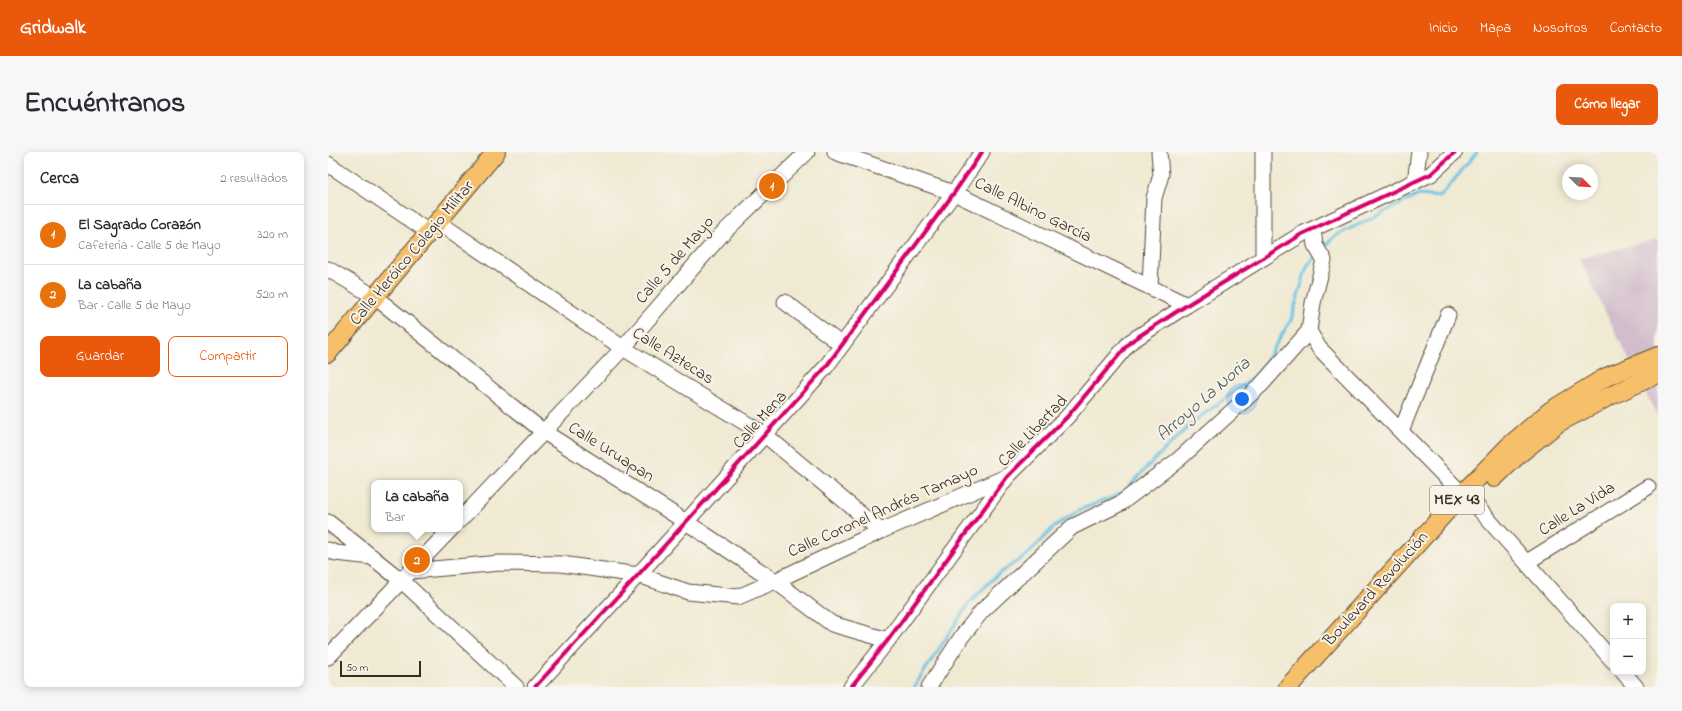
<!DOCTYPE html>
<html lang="es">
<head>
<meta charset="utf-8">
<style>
  body { margin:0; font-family:"Indie Flower",sans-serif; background:#f7f7f7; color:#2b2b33 }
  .controls { position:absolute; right:12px; bottom:12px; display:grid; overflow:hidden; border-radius:8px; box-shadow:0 2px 10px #0003 }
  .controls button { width:36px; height:36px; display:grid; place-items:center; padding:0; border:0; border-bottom:1px solid #e1e1e2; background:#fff; color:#2b2b33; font:20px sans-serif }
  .compass { position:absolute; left:1234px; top:12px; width:36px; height:36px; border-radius:50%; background:#fff; box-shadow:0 2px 10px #0003; rotate:114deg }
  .scale { position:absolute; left:12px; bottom:10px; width:81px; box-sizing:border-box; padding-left:4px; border:2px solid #3b2a1e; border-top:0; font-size:11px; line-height:14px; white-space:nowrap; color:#3b2a1e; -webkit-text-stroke:3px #f7f3e8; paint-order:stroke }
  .you { position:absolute; left:914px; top:247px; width:14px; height:14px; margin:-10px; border:3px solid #fff; border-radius:50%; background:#1a73e8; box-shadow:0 0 0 6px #1a73e833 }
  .badge { display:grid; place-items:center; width:26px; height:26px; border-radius:50%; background:#ea580c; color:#fff; font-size:13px; font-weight:700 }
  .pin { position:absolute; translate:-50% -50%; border:2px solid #fff; box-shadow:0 1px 4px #0006 }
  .popup { position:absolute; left:43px; top:328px; width:92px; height:52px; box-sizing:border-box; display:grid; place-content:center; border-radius:8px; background:#fff; filter:drop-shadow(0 1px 3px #0005); font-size:13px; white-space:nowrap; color:#7c7c81 }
  .popup b { font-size:15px; color:#2b2b33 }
  .popup::after { content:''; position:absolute; left:50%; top:100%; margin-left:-8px; border:8px solid transparent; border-top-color:#fff }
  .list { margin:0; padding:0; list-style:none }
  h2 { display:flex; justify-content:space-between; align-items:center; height:52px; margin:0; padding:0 16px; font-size:17px }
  h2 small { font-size:13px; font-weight:400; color:#7c7c81 }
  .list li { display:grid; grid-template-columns:26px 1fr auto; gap:12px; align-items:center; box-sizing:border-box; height:60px; padding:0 16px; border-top:1px solid #e1e1e2 }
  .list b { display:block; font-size:15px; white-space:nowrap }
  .list p { margin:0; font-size:13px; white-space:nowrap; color:#7c7c81 }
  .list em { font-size:13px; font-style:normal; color:#7c7c81 }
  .actions { display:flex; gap:8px; padding:12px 16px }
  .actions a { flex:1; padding:9px 0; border:1px solid #ea580c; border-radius:8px; text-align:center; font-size:14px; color:#ea580c }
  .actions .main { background:#ea580c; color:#fff }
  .map { position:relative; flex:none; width:1330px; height:535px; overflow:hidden; border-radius:8px }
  header { display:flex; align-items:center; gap:24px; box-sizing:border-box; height:56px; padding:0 20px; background:#ea580c; color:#fff }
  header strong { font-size:19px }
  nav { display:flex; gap:22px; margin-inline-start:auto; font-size:14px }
  .intro { display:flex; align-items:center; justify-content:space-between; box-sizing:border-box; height:96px; padding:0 24px }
  h1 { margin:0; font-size:28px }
  .button { padding:10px 18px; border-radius:8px; background:#ea580c; color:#fff; font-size:14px; font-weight:700 }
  main { display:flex; gap:24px; padding:0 24px }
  aside { flex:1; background:#fff; border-radius:8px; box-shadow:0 2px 10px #0003 }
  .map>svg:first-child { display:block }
  .industrial { fill:#d1bdcb }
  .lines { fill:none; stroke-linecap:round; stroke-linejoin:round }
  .stream { stroke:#65c1e3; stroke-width:3 }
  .minor-casing { stroke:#564739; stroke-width:17 }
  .major-casing { stroke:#564739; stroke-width:20 }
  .minor { stroke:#fff; stroke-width:15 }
  .major { stroke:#f6c06b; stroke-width:18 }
  .cycleway-casing { stroke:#f7f3e8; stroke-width:6 }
  .cycleway { stroke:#d6006c; stroke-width:4 }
  .labels { text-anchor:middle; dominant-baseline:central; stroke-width:4; stroke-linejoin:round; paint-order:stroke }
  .shield { fill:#f7f3e8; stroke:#73665b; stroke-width:1 }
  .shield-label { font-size:16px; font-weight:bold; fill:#3b2a1e }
  .street-label { font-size:17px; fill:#3b2a1e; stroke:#f7f3e8 }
  .water-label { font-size:18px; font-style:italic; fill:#485759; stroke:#f7f3e8 }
</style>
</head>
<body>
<header>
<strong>Gridwalk</strong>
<nav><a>Inicio</a><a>Mapa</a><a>Nosotros</a><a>Contacto</a></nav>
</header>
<div class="intro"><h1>Encuéntranos</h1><a class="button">Cómo llegar</a></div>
<main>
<aside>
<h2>Cerca<small>2 resultados</small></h2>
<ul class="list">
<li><span class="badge" style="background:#e8710a">1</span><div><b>El Sagrado Corazón</b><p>Cafetería · Calle 5 de Mayo</p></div><em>320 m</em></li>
<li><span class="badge" style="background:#e8710a">2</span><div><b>La cabaña</b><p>Bar · Calle 5 de Mayo</p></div><em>520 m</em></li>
</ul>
<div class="actions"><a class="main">Guardar</a><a>Compartir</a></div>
</aside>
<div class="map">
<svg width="1330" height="535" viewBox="0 0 1330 535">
  <rect width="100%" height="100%" fill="#f7f3e8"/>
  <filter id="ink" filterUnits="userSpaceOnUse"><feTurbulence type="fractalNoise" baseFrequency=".025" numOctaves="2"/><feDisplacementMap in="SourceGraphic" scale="8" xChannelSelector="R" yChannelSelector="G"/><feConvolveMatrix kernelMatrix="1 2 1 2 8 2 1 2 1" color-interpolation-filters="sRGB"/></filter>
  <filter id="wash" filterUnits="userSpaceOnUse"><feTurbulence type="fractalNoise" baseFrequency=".012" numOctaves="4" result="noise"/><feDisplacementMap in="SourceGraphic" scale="16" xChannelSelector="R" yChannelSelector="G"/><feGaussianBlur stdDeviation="0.9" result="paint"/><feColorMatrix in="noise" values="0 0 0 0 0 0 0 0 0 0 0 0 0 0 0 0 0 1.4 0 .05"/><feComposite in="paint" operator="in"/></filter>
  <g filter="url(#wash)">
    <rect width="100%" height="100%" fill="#f0ead3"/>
    <polygon class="industrial" points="1330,87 1330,266 1251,107"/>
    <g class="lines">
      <g class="stream">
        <polyline points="995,96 1007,84 1091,43 1112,45 1149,0"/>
        <polyline points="586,535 641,451 669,423 700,402 726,375 751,358 795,341 826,308 864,271 929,223 963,168 979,114 989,103"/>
      </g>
    </g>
  </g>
  <g filter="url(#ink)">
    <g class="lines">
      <defs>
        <g id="minor">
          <polyline points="507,0 626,41 859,153"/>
          <polyline points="935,0 935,106"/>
          <polyline points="0,12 101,80"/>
          <polyline points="1087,30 1091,0"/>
          <polyline points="110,70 295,196 437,283 553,379"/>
          <polyline points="985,77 987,93 996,108 985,151 981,179 991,196 1134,342 1144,349 1285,509"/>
          <polyline points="0,117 47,145 216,280 358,370 447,429 504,472 560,488"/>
          <polyline points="822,135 826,46 833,23 831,0"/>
          <polyline points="457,150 514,193"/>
          <polyline points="1073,279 1120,163"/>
          <polyline points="132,368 295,196 393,83 479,0"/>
          <polyline points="0,370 74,429 188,535"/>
          <polyline points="0,398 8,401 44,405"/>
          <polyline points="1199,410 1320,335"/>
          <polyline points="83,419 172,411 233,412 310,423 360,440 410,445 447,429 553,379 678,325"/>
          <polyline points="0,505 123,377"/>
          <polyline points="1295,520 1308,535"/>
          <polyline points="207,535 310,423 497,216 626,41 654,0"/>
          <polyline points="523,535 560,488 679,325 739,265 802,190 859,153 974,82 1103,22 1127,0"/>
          <polyline points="601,535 634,484 654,459 744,375 793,351 850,308 933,233 981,179"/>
        </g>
        <g id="major">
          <polyline points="0,201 168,0"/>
          <polyline points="1166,326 1190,303 1230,271 1282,244 1330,222"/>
          <polyline points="960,535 1134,342 1182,293 1222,259 1278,225 1330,204"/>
        </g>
      </defs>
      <use href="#minor" class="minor-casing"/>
      <use href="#major" class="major-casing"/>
      <use href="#minor" class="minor"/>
      <use href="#major" class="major"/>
      <defs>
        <g id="cycleway">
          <polyline points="207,535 310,423 497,216 626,41 654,0"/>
          <polyline points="523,535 560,488 679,325 739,265 802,190 859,153 974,82 1103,22 1127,0"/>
        </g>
      </defs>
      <use href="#cycleway" class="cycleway-casing"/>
      <use href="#cycleway" class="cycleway"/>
    </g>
  </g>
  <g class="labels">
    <rect class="shield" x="1102" y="334" width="54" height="28" rx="3"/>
    <g class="shield-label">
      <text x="1129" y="348">MEX 43</text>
    </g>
    <g class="street-label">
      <text transform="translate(705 58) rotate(26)">Calle Albino García</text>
      <text transform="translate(84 101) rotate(-50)">Calle Heróico Colegio Militar</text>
      <text transform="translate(347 108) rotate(-49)">Calle 5 de Mayo</text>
      <text transform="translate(345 204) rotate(32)">Calle Aztecas</text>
      <text transform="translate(432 268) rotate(-48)">Calle Mena</text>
      <text transform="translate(705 279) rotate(-46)">Calle Libertad</text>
      <text transform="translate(283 300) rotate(32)">Calle Uruapan</text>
      <text transform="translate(1249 357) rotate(-32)">Calle La Vida</text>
      <text transform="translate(555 359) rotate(-24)">Calle Coronel Andrés Tamayo</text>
      <text transform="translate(1048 437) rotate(-48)">Boulevard Revolución</text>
    </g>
    <g class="water-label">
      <text transform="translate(876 248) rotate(-41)">Arroyo La Noria</text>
    </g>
  </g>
</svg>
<div class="controls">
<button>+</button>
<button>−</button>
</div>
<svg class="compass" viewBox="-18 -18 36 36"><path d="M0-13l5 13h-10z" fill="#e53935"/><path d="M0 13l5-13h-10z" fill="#7c7c81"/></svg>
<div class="scale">50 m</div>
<div class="you"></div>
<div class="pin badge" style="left:444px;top:34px;background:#e8710a">1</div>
<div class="pin badge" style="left:89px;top:408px;background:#e8710a">2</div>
<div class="popup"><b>La cabaña</b>Bar</div>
</div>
</main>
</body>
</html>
